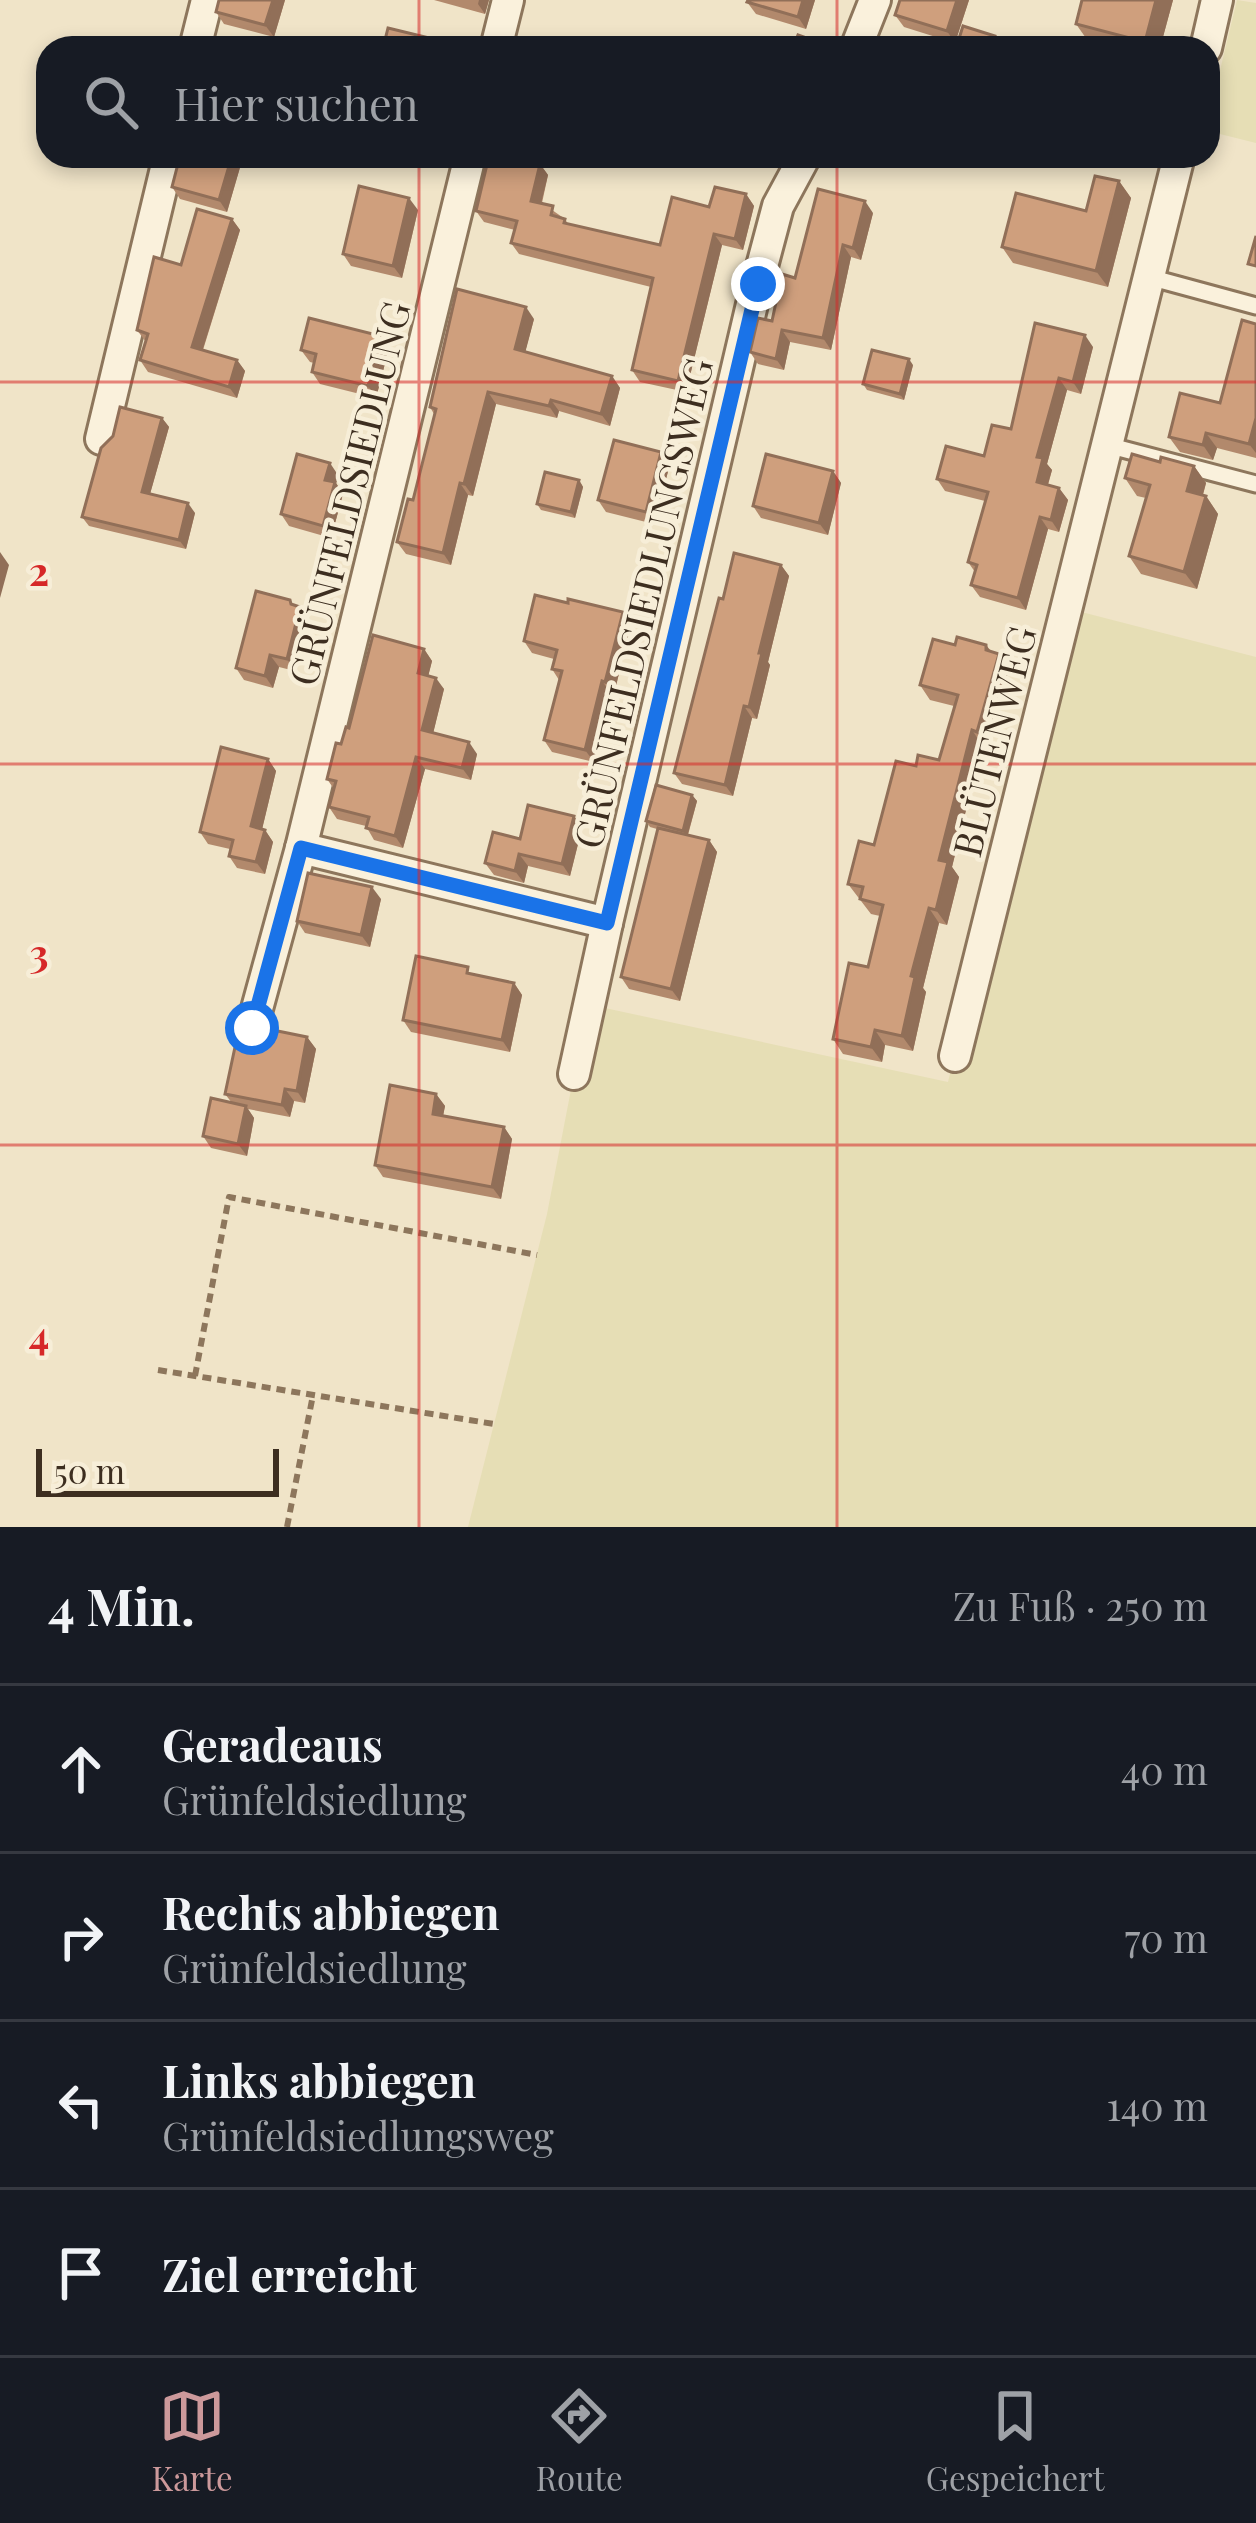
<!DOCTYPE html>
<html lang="de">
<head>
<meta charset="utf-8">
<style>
  body { margin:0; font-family:"Playfair Display",serif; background:#242831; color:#f1f3f6 }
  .scale { position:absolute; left:36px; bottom:30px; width:243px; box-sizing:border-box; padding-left:12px; border:6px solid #3d2e20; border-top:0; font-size:33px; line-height:42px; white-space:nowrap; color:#3d2e20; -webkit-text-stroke:9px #f7eed8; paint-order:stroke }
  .stop { position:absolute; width:36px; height:36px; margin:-27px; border:9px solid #1a73e8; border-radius:50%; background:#fff }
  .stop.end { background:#1a73e8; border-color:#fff; box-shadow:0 3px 12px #0008 }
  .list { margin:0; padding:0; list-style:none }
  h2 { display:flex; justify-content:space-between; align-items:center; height:156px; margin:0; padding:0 48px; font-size:51px }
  h2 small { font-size:39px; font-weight:400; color:#9ea1a6 }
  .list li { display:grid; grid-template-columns:78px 1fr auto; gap:36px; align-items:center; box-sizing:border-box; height:168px; padding:0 48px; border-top:3px solid #363941 }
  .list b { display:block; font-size:45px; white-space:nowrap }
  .list p { margin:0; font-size:39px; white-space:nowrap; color:#9ea1a6 }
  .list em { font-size:39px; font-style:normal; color:#9ea1a6 }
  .icon { flex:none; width:66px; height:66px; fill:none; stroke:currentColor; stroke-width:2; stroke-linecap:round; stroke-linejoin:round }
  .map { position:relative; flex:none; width:1256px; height:1527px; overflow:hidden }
  .search { position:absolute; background:#171b24; box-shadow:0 6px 18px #0003; left:36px; right:36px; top:36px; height:132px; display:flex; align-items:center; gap:30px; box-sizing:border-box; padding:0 42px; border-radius:36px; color:#9ea1a6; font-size:45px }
  .sheet { height:828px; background:#171b24 }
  nav { display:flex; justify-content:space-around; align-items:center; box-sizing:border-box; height:168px; border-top:3px solid #363941; background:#171b24; font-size:33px; color:#9ea1a6 }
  nav a { display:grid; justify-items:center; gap:6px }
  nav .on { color:#cc999b }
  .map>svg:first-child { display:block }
  .farmland { fill:#e6deb5 }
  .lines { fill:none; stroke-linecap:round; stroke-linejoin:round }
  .lane-casing { stroke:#8d765c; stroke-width:21 }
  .street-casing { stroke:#8d765c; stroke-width:36 }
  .path { stroke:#8d765c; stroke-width:6; stroke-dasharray:9 6; stroke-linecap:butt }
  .lane { stroke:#faf1dc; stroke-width:15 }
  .street { stroke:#faf1dc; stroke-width:30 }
  .wall { fill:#b2896c }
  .shaded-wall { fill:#916f58 }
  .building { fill:#cf9f7d; stroke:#916f58; stroke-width:3 }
  .route { stroke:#1a73e8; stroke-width:15 }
  .grid { fill:none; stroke:#d62828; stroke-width:3; stroke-opacity:0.55 }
  .labels { text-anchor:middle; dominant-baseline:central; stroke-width:9; stroke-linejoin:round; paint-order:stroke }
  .street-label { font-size:39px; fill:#3d2e20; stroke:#f7eed8 }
  .grid-label { font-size:39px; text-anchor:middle; font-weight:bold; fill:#d62828; stroke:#f7eed8; stroke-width:9; stroke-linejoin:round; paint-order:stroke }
</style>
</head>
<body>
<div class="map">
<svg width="1256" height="1527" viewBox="0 0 1256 1527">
  <rect width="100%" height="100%" fill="#f0e4c8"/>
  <g class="farmland">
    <polygon points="1237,0 1256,3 1256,143 1208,131 1208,120"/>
    <polygon points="1066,608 1256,657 1256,1527 468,1527 547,1214 574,1074 591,1005 948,1082"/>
  </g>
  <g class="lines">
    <defs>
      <g id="lane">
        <polyline points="1149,277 1256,306"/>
        <polyline points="1107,445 1256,484"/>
      </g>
      <g id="street">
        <polyline points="195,48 207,0"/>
        <polyline points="496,48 508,0"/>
        <polyline points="856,48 875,0"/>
        <polyline points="1206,48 1217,0"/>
        <polyline points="101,439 169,156"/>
        <polyline points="301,848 607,923"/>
        <polyline points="252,1027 301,848 470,156"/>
        <polyline points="955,1056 1179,156"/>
        <polyline points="574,1074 607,923 753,300 778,206 805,156"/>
      </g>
    </defs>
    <use href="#lane" class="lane-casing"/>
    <use href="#street" class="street-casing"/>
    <g class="path">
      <polyline points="158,1370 494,1424"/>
      <polyline points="195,1376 229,1197 537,1255"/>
      <polyline points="287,1527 313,1395"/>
    </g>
    <use href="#lane" class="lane"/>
    <use href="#street" class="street"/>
  </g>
  <g class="wall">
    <polygon points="219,0 285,0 274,37 224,24 216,12"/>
    <polygon points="434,0 489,0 485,14"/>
    <polygon points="815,0 806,29 756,14 747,2"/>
    <polygon points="969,0 955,43 904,27 895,15"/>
    <polygon points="1082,0 1173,0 1160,48 1115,48 1088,41 1076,24"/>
    <polygon points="706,156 747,156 744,166"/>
    <polygon points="241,164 227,212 180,199 172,187"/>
    <polygon points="540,164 548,175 542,203 565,219 568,224 660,245 709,207 746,194 754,206 743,250 722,245 686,392 640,382 632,370 651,287 519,254 511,243 515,230 484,222 476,211"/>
    <polygon points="1119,181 1131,198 1108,287 1013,263 1002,247 1086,211"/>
    <polygon points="418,210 402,278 351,266 343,254"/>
    <polygon points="873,213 861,260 851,257 831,350 790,342 784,370 758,364 750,352 772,321 795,278"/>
    <polygon points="232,219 240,230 203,350 237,360 245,371 237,398 148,372 140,360 146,342 137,330 181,265"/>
    <polygon points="534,319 525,352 612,376 620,388 610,426 559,411 557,418 496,404 473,496 468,495 451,565 406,554 397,542 413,500 434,414 430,407"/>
    <polygon points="1035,323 1093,347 1081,394 1067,390 1047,464 1052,470 1048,485 1059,488 1068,500 1059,532 1048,529 1026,610 980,597 971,585 975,572 968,562 985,501 945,491 937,479 984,456 1011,429"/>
    <polygon points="1256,324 1256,458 1217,448 1213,460 1180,452 1169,437 1220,403"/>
    <polygon points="381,336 389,348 376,398 320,384 312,372 314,363 310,362 301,350"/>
    <polygon points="913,365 904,400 867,390 863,384"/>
    <polygon points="162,418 169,427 150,494 195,513 186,549 89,526 82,517"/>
    <polygon points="661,452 670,464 654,524 606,512 598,500"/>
    <polygon points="1160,462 1194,466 1206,483 1203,495 1206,496 1218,514 1197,589 1141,574 1129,556 1146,498 1137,496 1125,478"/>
    <polygon points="833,471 841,483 828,535 761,518 753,506"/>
    <polygon points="338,475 336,483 343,494 331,538 289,526 281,514"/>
    <polygon points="579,480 583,487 575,518 541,510 537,504"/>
    <polygon points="781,565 789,576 768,662 770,665 757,719 752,718 733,796 682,784 674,773 723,599"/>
    <polygon points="568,603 623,612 631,624 614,694 611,693 594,762 552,752 544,740 559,680 552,669 554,659 532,653 524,641"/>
    <polygon points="294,605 309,619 295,671 279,667 273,688 244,680 236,668"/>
    <polygon points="955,645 986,645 991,651 999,654 1009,669 987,747 982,745 952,867 959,877 947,925 939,923 923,988 926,992 913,1051 885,1045 882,1062 843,1054 833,1039 868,967 880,916 871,914 848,884 874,845 916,766 939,760 954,706 930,700 920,685"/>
    <polygon points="424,649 432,661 428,676 444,689 433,733 477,754 471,780 425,769 403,848 374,840 366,826 337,819 329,807 334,789 327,779 349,728"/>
    <polygon points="268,759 276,771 262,829 265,830 273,842 265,874 237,868 229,856 230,849 208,844 200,832"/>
    <polygon points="692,795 697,801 688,835 709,840 717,852 680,1001 629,989 621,977 657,829 650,827 646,821"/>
    <polygon points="574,816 582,828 570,876 528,866 524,883 494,875 485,863 520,839"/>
    <polygon points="381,899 370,947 305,933 297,921"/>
    <polygon points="514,983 522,995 510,1052 411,1032 403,1020"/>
    <polygon points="307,1037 316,1049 305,1103 294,1101 290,1117 248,1109 254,1118 247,1156 211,1148 203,1136 232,1103 225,1094"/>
    <polygon points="436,1094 445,1106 443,1116 504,1127 512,1139 501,1199 383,1177 375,1165"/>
  </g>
  <g class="shaded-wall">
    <polygon points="273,0 285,0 274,37 265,25"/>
    <polygon points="479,0 489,0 485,14 478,4"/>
    <polygon points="803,0 815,0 806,29 798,17"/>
    <polygon points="957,0 969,0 955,43 947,31"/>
    <polygon points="1156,0 1173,0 1160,48 1149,48 1145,42"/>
    <polygon points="995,36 1000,42 998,48 992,48"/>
    <polygon points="232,156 235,156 241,164 227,212 219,200"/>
    <polygon points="737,156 747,156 744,166"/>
    <polygon points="540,164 548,175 539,212 531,201"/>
    <polygon points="1119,181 1131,198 1108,287 1096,271"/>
    <polygon points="746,194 754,206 743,250 735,239"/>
    <polygon points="409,198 418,210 402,278 393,266"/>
    <polygon points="865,201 873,213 861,260 853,248"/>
    <polygon points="232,219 240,230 200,358 192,347"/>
    <polygon points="714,234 722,245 686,392 678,381"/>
    <polygon points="843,245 851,257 831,350 823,338"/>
    <polygon points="526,307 534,319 523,361 515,349"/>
    <polygon points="782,330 790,342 784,370 776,359"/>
    <polygon points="1085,335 1093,347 1081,394 1073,382"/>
    <polygon points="381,336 389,348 376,398 368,386"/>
    <polygon points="909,359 913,365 904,400 900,394"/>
    <polygon points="237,360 245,371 237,398 229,387"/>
    <polygon points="612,376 620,388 610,426 601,414"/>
    <polygon points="1059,378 1067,390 1047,464 1052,470 1045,494 1037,482 1037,457"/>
    <polygon points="488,392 496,404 473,496 464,484"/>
    <polygon points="551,400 559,411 557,418 549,406"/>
    <polygon points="162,418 169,427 148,501 142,492"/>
    <polygon points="1256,418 1256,453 1249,444"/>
    <polygon points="1206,433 1217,448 1213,460 1203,445"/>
    <polygon points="661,452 670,464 654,524 646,512"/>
    <polygon points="330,463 338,475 336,483 343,494 331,538 323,526 325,480"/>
    <polygon points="1194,466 1206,483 1199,508 1187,491"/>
    <polygon points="833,471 841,483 828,535 819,523"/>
    <polygon points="579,480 583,487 575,518 571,512"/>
    <polygon points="460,483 468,495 451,565 443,553"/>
    <polygon points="1059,488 1068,500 1059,532 1051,520"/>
    <polygon points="1206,496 1218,514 1197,589 1184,572"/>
    <polygon points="188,503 195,513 186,549 179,540"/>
    <polygon points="1040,517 1048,529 1026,610 1018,598"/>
    <polygon points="0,552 9,565 0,598"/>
    <polygon points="781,565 789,576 768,662 770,665 757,719 749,707 759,653"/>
    <polygon points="290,600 299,613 300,607 309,619 295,671 287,659"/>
    <polygon points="623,612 631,624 614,694 605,682"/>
    <polygon points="986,645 997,661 999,654 1009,669 987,747 977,732"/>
    <polygon points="424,649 432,661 426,685 418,673"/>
    <polygon points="270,655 279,667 273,688 265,676"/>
    <polygon points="436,678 444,689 431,742 422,730"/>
    <polygon points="602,681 611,693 594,762 585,750"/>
    <polygon points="744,706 752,718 733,796 725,785"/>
    <polygon points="972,730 982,745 952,867 959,877 947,925 936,910 939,860"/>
    <polygon points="469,742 477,754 471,780 462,768"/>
    <polygon points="416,757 425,769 403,848 395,836"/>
    <polygon points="268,759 276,771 260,838 251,826"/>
    <polygon points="692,795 697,801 687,837 683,831"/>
    <polygon points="574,816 582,828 570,876 562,864"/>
    <polygon points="265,830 273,842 265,874 256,862"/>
    <polygon points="709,840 717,852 680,1001 671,989"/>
    <polygon points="519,854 528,866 524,883 515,871"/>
    <polygon points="372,887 381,899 370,947 361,935"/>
    <polygon points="929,908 939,923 923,988 926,992 913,1051 902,1036 911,976"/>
    <polygon points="514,983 522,995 510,1052 502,1040"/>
    <polygon points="875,1030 885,1045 882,1062 871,1047"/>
    <polygon points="307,1037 316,1049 305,1103 297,1091"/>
    <polygon points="285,1089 294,1101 290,1117 282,1105"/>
    <polygon points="436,1094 445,1106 441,1126 433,1114"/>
    <polygon points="246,1106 254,1118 247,1156 238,1144"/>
    <polygon points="504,1127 512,1139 501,1199 492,1187"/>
  </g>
  <g class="building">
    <polygon points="219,0 273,0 265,25 216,12"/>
    <polygon points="748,0 803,0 798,17 747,2"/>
    <polygon points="900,0 957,0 947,31 895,15"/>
    <polygon points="1082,0 1156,0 1145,42 1076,24"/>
    <polygon points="963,26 995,36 992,48 956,48"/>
    <polygon points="388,28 446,42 444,48 383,48"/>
    <polygon points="798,35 823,44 822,48 793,48"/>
    <polygon points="180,156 232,156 219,200 172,187"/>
    <polygon points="489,156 505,156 540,164 531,201 553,206 551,215 565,219 564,223 660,245 672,197 709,207 715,187 746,194 735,239 714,234 678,381 632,370 653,278 511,243 517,221 476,211"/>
    <polygon points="1095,176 1119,181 1096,271 1002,247 1016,193 1086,211"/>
    <polygon points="359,186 409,198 393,266 343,254"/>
    <polygon points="818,189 865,201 853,248 843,245 823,338 782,330 776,359 750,352 758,318 772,321 782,274 795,278"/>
    <polygon points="197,209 232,219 192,347 237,360 229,387 140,360 148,334 137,330 154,257 181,265"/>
    <polygon points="1256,236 1256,266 1248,264"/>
    <polygon points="457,289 526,307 515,349 612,376 601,414 551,400 549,406 488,392 464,484 460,483 443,553 397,542 408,499 413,500 436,409 430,407"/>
    <polygon points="309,318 381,336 368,386 312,372 316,354 301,350"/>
    <polygon points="1242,320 1256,324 1256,418 1249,444 1206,433 1203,445 1169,437 1180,393 1220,403"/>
    <polygon points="1035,323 1085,335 1073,382 1059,378 1037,457 1043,458 1037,482 1059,488 1051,520 1040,517 1018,598 971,585 977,565 968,562 988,492 937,479 946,446 984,456 992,425 1011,429"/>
    <polygon points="872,350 909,359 900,394 863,384"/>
    <polygon points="120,407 162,418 142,492 188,503 179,540 82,517 101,448 113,436"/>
    <polygon points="614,440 661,452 646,512 598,500"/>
    <polygon points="297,454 330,463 325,480 335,482 323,526 281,514"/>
    <polygon points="766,454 833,471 819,523 753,506"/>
    <polygon points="1132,454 1160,462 1161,457 1194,466 1187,491 1206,496 1184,572 1129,556 1150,485 1125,478"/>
    <polygon points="545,472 579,480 571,512 537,504"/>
    <polygon points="734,553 781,565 759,653 762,653 749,707 744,706 725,785 674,773 719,598 723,599"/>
    <polygon points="256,591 290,600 291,604 300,607 287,659 270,655 265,676 236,668"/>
    <polygon points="535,595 568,603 568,599 623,612 605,682 602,681 585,750 544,740 562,671 552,669 557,650 524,641"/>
    <polygon points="373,635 424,649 418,673 436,678 422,730 469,742 462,768 416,757 395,836 366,828 369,817 329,807 336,781 327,779 336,743 341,744 346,727 349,728"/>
    <polygon points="957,637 986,645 986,650 999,654 977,732 972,730 939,860 948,862 936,910 929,908 911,976 915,977 902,1036 875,1030 871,1047 833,1039 849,963 868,967 883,905 860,899 863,887 848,884 859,841 874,845 896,761 916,766 918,755 939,760 958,695 920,685 933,639 955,645"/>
    <polygon points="221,747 268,759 251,826 265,830 256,862 229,856 233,840 200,832"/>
    <polygon points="656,785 692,795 683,831 646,821"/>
    <polygon points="528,805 574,816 562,864 519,854 515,871 485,863 493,832 520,839"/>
    <polygon points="658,828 709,840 671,989 621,977"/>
    <polygon points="308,873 372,887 361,935 297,921"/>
    <polygon points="416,956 468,967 467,973 514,983 502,1040 403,1020"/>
    <polygon points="258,1027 307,1037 297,1091 285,1089 282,1105 225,1094 238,1033 250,1033"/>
    <polygon points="390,1085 436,1094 433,1114 504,1127 492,1187 375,1165"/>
    <polygon points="211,1098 246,1106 238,1144 203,1136"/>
  </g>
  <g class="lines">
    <polyline class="route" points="252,1028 301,848 607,923 758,284"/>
  </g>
  <path class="grid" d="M419,0V48M837,0V48M419,156V1527M837,156V1527M0,382H1256M0,764H1256M0,1145H1256"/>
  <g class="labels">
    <g class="street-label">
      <text transform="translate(348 493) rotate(-76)">GRÜNFELDSIEDLUNG</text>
      <text transform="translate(642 603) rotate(-77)">GRÜNFELDSIEDLUNGSWEG</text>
      <text transform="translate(993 741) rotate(-76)">BLÜTENWEG</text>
    </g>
  </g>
  <g class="grid-label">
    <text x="39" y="586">2</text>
    <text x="39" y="968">3</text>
    <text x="39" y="1350">4</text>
  </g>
</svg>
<div class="scale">50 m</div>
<div class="stop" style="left:252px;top:1028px"></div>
<div class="stop end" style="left:758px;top:284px"></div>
<div class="search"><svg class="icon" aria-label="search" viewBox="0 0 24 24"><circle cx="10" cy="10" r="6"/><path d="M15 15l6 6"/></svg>Hier suchen</div>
</div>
<section class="sheet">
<h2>4 Min.<small>Zu Fuß · 250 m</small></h2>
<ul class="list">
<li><svg class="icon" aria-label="ahead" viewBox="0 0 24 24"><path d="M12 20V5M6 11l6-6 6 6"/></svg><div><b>Geradeaus</b><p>Grünfeldsiedlung</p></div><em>40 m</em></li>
<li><svg class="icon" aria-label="right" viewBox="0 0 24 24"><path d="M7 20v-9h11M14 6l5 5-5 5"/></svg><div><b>Rechts abbiegen</b><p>Grünfeldsiedlung</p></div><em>70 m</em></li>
<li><svg class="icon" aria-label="left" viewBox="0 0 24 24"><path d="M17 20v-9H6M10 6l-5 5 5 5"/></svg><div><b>Links abbiegen</b><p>Grünfeldsiedlungsweg</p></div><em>140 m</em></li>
<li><svg class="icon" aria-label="arrive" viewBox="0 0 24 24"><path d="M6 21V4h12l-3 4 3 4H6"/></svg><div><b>Ziel erreicht</b></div></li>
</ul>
</section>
<nav>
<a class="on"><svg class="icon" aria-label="map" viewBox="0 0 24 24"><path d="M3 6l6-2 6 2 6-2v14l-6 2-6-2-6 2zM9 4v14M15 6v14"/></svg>Karte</a>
<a><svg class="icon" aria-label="directions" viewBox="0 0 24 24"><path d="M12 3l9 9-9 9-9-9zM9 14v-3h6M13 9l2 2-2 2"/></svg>Route</a>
<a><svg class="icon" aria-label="saved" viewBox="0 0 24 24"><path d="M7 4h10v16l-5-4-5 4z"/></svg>Gespeichert</a>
</nav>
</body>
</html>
